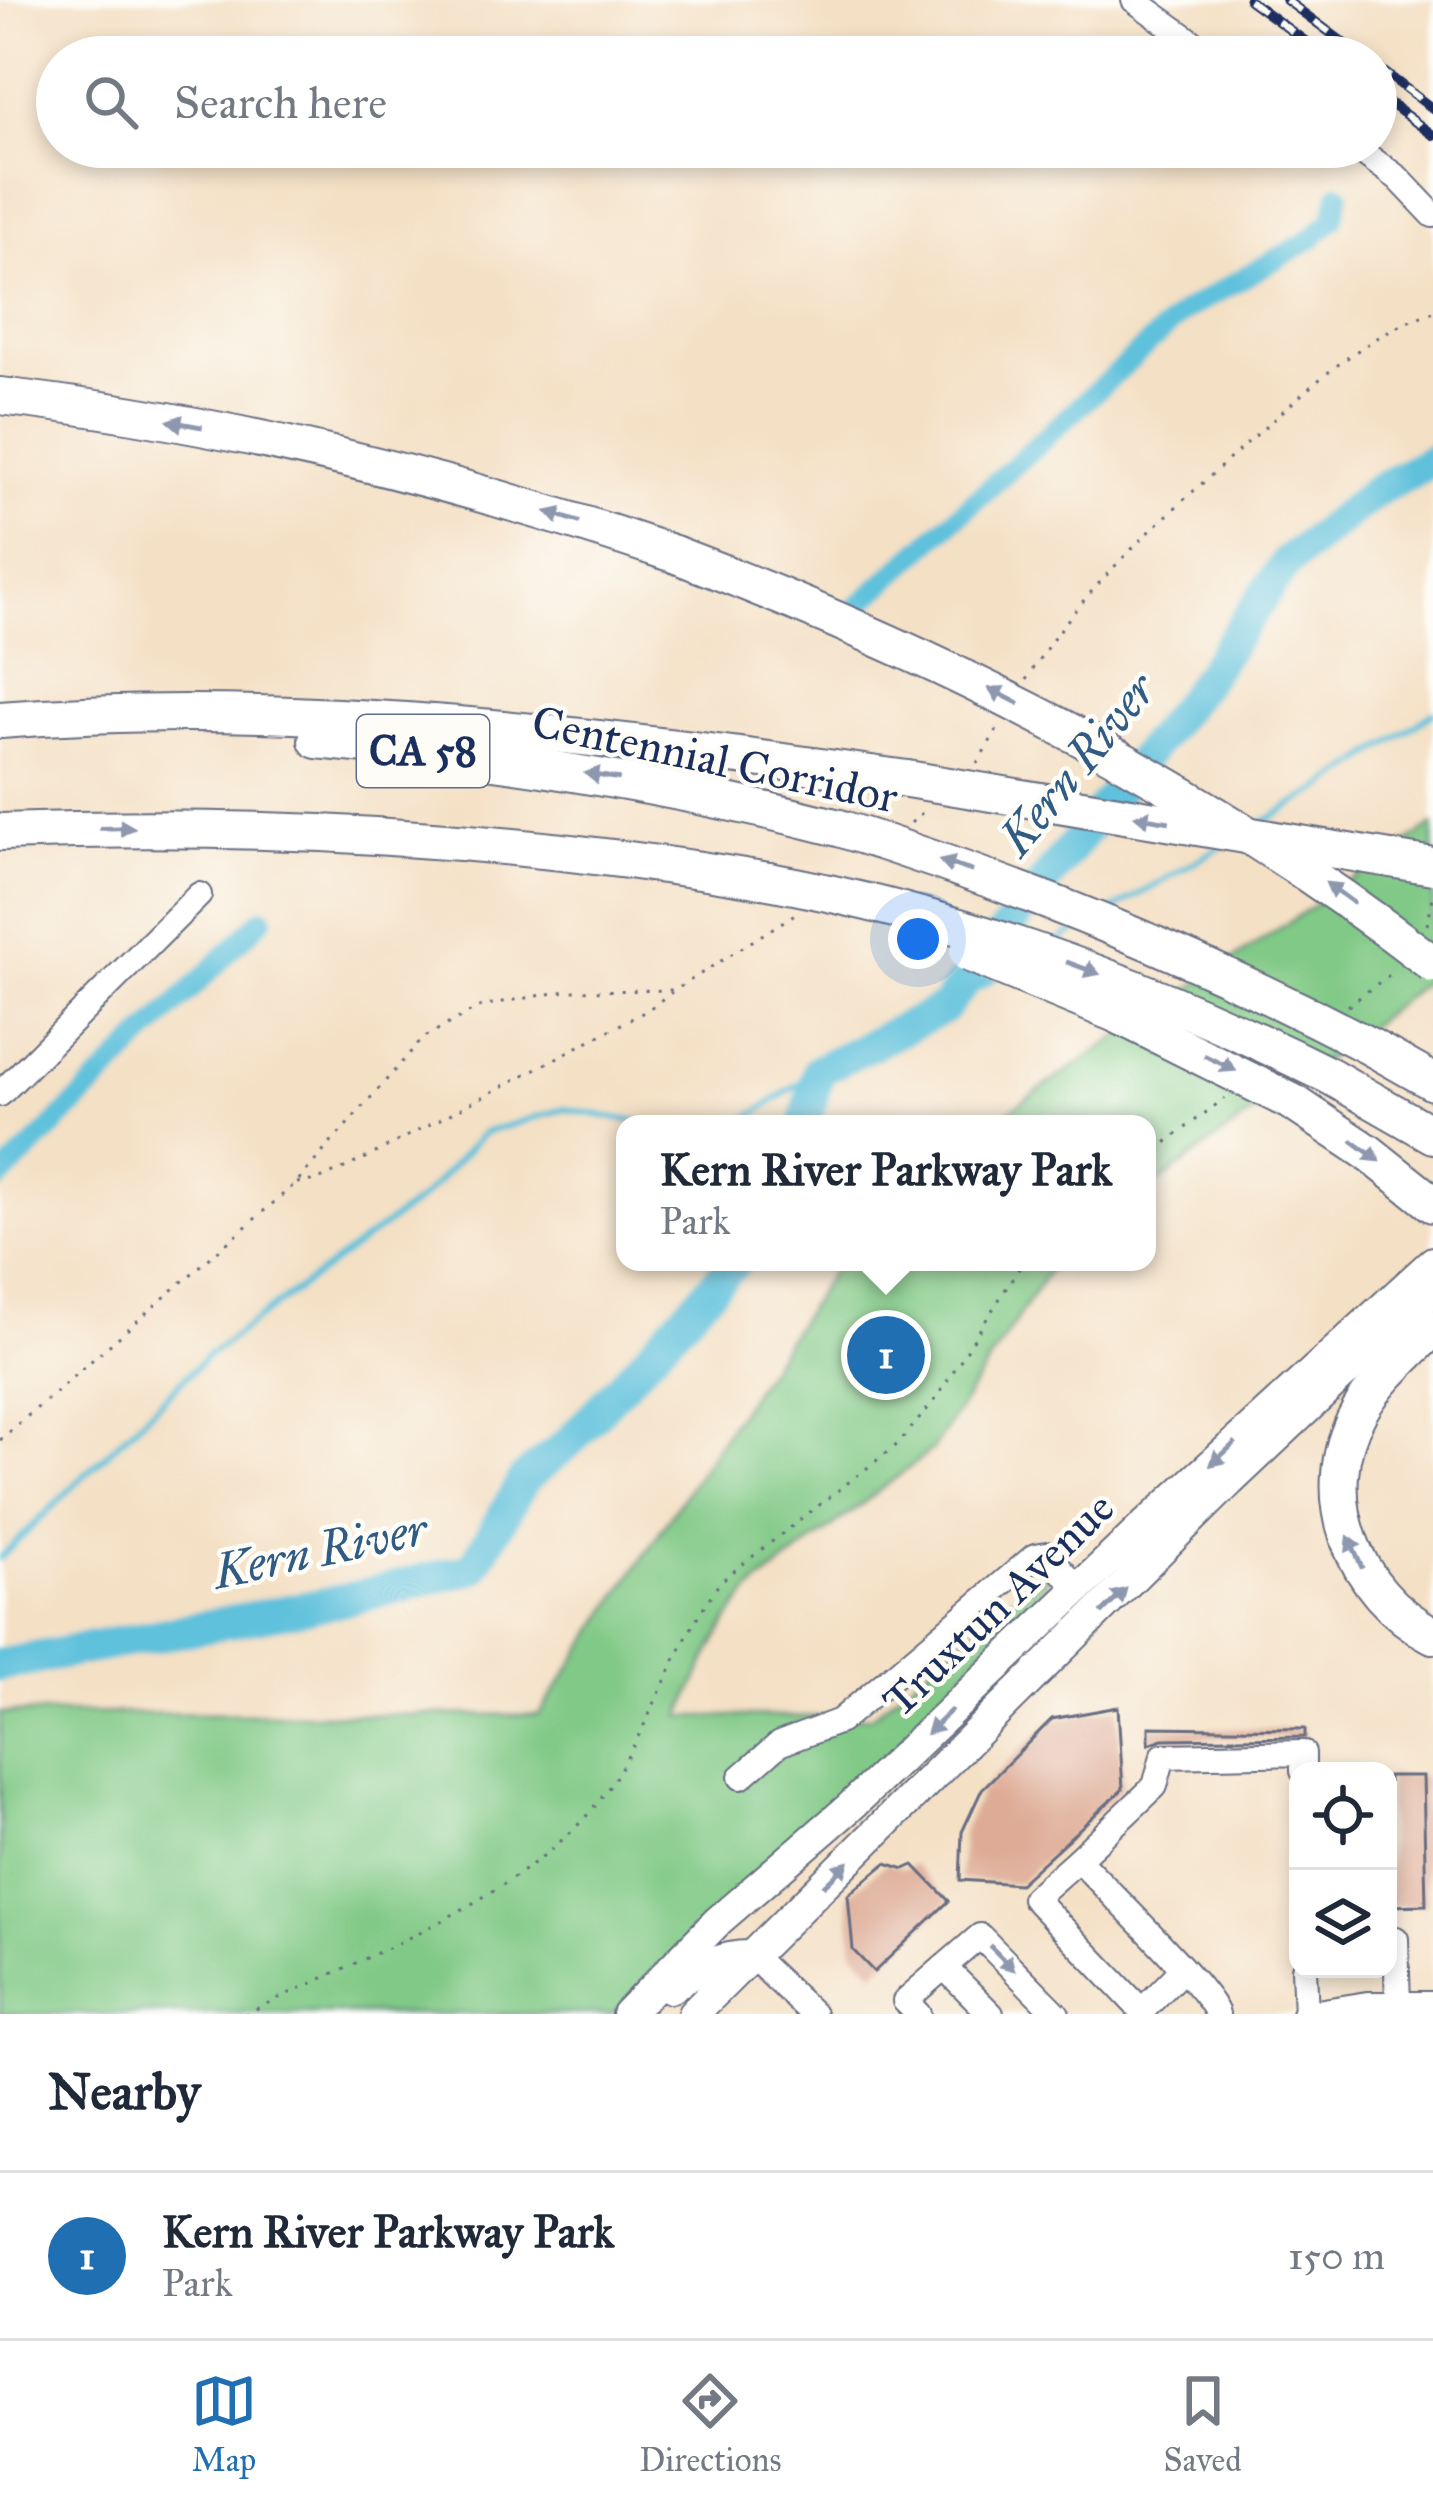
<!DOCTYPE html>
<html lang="en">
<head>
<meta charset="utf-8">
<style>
  body { margin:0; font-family:"IM FELL Great Primer",serif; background:#f2f2f3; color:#1f2937 }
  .controls { position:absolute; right:36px; bottom:36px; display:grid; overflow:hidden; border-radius:24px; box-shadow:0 6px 18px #0003 }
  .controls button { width:108px; height:108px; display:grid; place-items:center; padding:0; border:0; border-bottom:3px solid #e0e1e3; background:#fff; color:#1f2937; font:60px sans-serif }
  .you { position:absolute; left:918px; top:939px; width:42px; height:42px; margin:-30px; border:9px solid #fff; border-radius:50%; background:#1a73e8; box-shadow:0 0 0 18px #1a73e833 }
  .badge { display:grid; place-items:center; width:78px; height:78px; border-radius:50%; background:#1f6fb2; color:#fff; font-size:39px; font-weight:700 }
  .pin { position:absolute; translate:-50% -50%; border:6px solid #fff; box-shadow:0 3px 12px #0006 }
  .popup { position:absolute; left:616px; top:1115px; width:540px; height:156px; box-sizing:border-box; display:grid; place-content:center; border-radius:24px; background:#fff; filter:drop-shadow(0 3px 9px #0005); font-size:39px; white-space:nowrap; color:#747a83 }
  .popup b { font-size:45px; color:#1f2937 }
  .popup::after { content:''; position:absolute; left:50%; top:100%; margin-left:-24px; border:24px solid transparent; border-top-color:#fff }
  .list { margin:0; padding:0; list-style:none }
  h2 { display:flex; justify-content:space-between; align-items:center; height:156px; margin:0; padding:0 48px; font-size:51px }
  h2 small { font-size:39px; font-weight:400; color:#747a83 }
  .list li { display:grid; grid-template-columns:78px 1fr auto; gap:36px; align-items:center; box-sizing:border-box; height:168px; padding:0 48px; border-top:3px solid #e0e1e3 }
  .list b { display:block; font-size:45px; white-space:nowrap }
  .list p { margin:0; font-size:39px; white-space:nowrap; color:#747a83 }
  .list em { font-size:39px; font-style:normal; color:#747a83 }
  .icon { flex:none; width:66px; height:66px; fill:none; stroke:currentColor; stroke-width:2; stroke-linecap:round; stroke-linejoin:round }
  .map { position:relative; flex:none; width:1433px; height:2014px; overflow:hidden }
  .search { position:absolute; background:#fff; box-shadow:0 6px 18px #0003; left:36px; right:36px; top:36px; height:132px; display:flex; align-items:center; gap:30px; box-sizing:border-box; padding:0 42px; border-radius:66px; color:#747a83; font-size:45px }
  .sheet { height:324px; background:#fff }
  nav { display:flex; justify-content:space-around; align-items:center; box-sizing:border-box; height:168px; border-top:3px solid #e0e1e3; background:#fff; font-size:33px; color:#747a83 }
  nav a { display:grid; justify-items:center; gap:6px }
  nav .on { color:#1f6fb2 }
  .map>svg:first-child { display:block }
  .green { fill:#81c986; stroke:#4e7c72; stroke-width:3 }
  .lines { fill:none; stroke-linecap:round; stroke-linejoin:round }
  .stream { stroke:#5ec1dc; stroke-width:6 }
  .canal { stroke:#5ec1dc; stroke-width:21 }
  .river { stroke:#5ec1dc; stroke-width:33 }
  .building { fill:#deac96 }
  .minor-casing { stroke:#676d82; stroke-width:28 }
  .major-casing { stroke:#676d82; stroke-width:34 }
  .highway-casing { stroke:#676d82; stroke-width:40 }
  .path { stroke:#676d82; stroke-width:3; stroke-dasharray:3 9; stroke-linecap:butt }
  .minor { stroke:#fff; stroke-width:24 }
  .major { stroke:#fff; stroke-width:30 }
  .highway { stroke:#fff; stroke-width:36 }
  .rail-casing { stroke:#1b2f5e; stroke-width:10 }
  .rail { stroke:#fdfcf7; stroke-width:6; stroke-dasharray:18; stroke-linecap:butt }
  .highway-bridge-casing { stroke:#676d82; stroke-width:40; stroke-linecap:butt }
  .highway-bridge { stroke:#fff; stroke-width:36 }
  .oneway { fill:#8d97ae }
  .labels { text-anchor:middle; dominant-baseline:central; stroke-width:9; stroke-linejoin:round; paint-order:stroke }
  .shield { fill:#fdfcf7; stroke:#5f6c8c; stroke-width:3 }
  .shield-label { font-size:42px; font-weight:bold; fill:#1b2f5e }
  .street-label { font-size:45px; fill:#1b2f5e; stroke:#fdfcf7 }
  .water-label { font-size:48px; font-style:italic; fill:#2f5b84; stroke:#fdfcf7 }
</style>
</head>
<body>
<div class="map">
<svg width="1433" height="2014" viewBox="0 0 1433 2014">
  <rect width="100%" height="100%" fill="#fdfcf7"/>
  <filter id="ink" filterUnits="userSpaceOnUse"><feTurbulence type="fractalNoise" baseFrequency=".00833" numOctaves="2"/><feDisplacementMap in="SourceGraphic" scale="24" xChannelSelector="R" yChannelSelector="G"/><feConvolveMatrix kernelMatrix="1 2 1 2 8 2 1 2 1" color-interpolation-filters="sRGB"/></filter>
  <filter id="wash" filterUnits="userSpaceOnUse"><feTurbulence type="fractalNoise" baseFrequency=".004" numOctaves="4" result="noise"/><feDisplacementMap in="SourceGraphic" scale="48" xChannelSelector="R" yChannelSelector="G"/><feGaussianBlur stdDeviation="2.7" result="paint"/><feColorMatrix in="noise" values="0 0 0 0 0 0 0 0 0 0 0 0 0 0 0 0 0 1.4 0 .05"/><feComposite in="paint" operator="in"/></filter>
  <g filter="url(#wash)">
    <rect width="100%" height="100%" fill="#f4e0c5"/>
    <g class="green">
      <polygon points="1433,825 1433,975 1361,1033 1147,1191 1147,1124 989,1124"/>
      <path d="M838,1262H1054L932,1450L759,1583C720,1621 703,1667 681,1716L870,1717L1041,1574L1047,1581L972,1662L924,1721L611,2014H0V1713L539,1715Z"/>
    </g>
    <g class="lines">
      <g class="stream">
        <polyline points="1260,824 1319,790 1433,713"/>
        <polyline points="1109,912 1222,846"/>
        <polyline points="1057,942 1082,927"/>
        <polyline points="944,1008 994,979"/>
        <polyline points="731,1124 741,1123 819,1070"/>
        <polyline points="0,1558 207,1356 423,1197 483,1133 564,1109 650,1124"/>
      </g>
      <g class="canal">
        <polyline points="855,609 1185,311 1311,239 1333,219 1339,194"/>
        <polyline points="0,1179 263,918"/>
      </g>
      <g class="river">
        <polyline points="805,1124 819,1070 944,1008 1200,686 1287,562 1376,491 1433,460"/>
        <polyline points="0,1665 344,1600 473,1568 524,1479 568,1443 735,1262"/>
      </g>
    </g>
    <g id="blocks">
      <g class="building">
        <polygon points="1118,1707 1123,1789 1019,1884 960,1880 962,1832 982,1789 1052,1719"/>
        <polygon points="1149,1727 1305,1729 1305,1737 1163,1739 1149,1744"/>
        <polygon points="1388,1776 1423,1776 1426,1905 1388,1906"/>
        <polygon points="886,1863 905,1869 914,1865 949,1901 874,1972 853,1950 848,1895"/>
      </g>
    </g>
  </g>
  <g filter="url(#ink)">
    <use href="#blocks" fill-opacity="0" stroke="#676d82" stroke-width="3"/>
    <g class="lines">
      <defs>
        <g id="minor">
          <polyline points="1134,0 1213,57"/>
          <polyline points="1355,147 1398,178 1433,215"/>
          <polyline points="0,1094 199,895"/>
          <polyline points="741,1777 779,1744 840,1721 1035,1556 1047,1554 1078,1589"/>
          <polyline points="1078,1859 1155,1786 1163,1756 1303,1753 1303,1771"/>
          <polyline points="1388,1939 1396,1939 1398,2004"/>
          <polyline points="752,1956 813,2014"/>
          <polyline points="944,1967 980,1936 1057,2014"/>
          <polyline points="1304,1969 1306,2014"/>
          <path d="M1182,1970L1142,2011L1034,1898L1078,1859C1101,1884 1212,1992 1217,2014"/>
          <polyline points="918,2014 905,2001 944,1967 991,2014"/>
          <polyline points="1304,2014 1368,2004 1433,2004"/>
        </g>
        <g id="major">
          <path d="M670,1988C698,1970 718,1955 752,1956"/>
          <polyline points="627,2014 718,1921 850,1807 1142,1528 1433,1262"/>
          <polyline points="693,2014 1230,1481 1433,1290"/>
        </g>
        <g id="highway">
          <path d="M0,396C231,423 454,479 674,554"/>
          <path d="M0,720C303,696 608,737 907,779"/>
          <path d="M317,740C494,757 667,784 839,828"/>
          <path d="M0,832C258,822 514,838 769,881"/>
          <polyline points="1371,1047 1433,1082"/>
          <polyline points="1330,1076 1433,1135"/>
          <polyline points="1294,1103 1369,1153 1433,1204"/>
          <path d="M1433,1328C1407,1354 1377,1380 1359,1412C1313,1494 1353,1594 1433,1635"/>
        </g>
      </defs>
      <use href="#minor" class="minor-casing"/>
      <use href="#major" class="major-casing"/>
      <use href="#highway" class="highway-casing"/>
      <g class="path">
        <path d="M1026,680C1082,586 1165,517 1246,444C1303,394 1360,336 1433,312"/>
        <polyline points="977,763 997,730"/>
        <polyline points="911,823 926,809"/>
        <polyline points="1427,925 1433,898"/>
        <polyline points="1348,1006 1393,972"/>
        <polyline points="1147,1157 1225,1098"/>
        <polyline points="297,1183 318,1180 364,1159 646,1011 672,992"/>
        <polyline points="0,1440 295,1184 423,1038 481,1006 566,991 675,990 795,914"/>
        <path d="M245,2014C357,1960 536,1894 607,1790C652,1724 674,1645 721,1581L898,1444L935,1400L1023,1262"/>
      </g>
      <use href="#minor" class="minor"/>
      <use href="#major" class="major"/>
      <use href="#highway" class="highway"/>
      <defs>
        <g id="rail">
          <polyline points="1249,0 1327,57"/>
          <polyline points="1286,0 1363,57"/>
          <polyline points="1376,66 1433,109"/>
          <polyline points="1376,93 1433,135"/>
        </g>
      </defs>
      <use href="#rail" class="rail-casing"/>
      <use href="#rail" class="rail"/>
      <defs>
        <g id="highway-bridge">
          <path d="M674,554C945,657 1203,787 1433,964"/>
          <polyline points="907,779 1433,866"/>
          <path d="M839,828C1023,886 1199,957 1371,1047"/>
          <path d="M769,881C965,917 1152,987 1330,1076"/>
          <polyline points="968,953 1116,1014 1294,1103"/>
        </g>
      </defs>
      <use href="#highway-bridge" class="highway-bridge-casing"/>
      <use href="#highway-bridge" class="highway-bridge"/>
    </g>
    <defs><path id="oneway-solid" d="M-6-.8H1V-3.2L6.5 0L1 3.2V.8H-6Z" transform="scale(3)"/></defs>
    <g class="oneway">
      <use href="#oneway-solid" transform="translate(185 424) rotate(-170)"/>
      <use href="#oneway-solid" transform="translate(563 517) rotate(-162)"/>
      <use href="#oneway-solid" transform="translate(1004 696) rotate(-153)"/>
      <use href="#oneway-solid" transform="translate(602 776) rotate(-171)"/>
      <use href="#oneway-solid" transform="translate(1152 819) rotate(-171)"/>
      <use href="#oneway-solid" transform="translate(117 828) rotate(-1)"/>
      <use href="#oneway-solid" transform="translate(956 866) rotate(-162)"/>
      <use href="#oneway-solid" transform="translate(1340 893) rotate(-144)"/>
      <use href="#oneway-solid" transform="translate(1083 968) rotate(20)"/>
      <use href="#oneway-solid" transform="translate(1220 1063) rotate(26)"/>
      <use href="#oneway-solid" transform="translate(1366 1151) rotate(36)"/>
      <use href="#oneway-solid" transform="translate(1223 1454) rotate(137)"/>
      <use href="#oneway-solid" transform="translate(1355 1552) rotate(-114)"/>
      <use href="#oneway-solid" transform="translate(1114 1601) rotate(-45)"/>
      <use href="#oneway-solid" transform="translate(939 1722) rotate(136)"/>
      <use href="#oneway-solid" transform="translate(836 1874) rotate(-44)"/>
      <use href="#oneway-solid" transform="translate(1002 1958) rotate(45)"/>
    </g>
  </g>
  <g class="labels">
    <rect class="shield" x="357" y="715" width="132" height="72" rx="9"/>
    <g class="shield-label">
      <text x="423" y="751">CA 58</text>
    </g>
    <g class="street-label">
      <text transform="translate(715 759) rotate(12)">Centennial Corridor</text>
      <text transform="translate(998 1604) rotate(-44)">Truxtun Avenue</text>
    </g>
    <g class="water-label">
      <text transform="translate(1077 764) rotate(-51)">Kern River</text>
      <text transform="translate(320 1550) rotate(-12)">Kern River</text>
    </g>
  </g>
</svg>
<div class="controls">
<button><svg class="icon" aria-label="locate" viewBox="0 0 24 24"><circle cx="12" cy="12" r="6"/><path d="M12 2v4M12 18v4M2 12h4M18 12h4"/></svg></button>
<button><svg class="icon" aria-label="layers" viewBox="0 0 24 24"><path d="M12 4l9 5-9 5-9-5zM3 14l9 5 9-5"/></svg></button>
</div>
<div class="you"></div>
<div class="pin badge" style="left:886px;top:1355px">1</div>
<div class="popup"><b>Kern River Parkway Park</b>Park</div>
<div class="search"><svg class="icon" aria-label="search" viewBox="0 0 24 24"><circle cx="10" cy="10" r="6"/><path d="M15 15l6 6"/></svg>Search here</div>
</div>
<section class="sheet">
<h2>Nearby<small></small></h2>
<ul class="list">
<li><span class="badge">1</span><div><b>Kern River Parkway Park</b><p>Park</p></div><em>150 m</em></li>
</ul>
</section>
<nav>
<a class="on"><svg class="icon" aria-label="map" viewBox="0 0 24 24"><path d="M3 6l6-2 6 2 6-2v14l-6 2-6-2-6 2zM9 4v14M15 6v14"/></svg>Map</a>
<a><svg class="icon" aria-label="directions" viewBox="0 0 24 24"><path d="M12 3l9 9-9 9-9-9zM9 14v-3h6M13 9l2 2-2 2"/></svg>Directions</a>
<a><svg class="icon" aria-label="saved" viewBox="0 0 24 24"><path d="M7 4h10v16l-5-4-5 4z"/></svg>Saved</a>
</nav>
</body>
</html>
